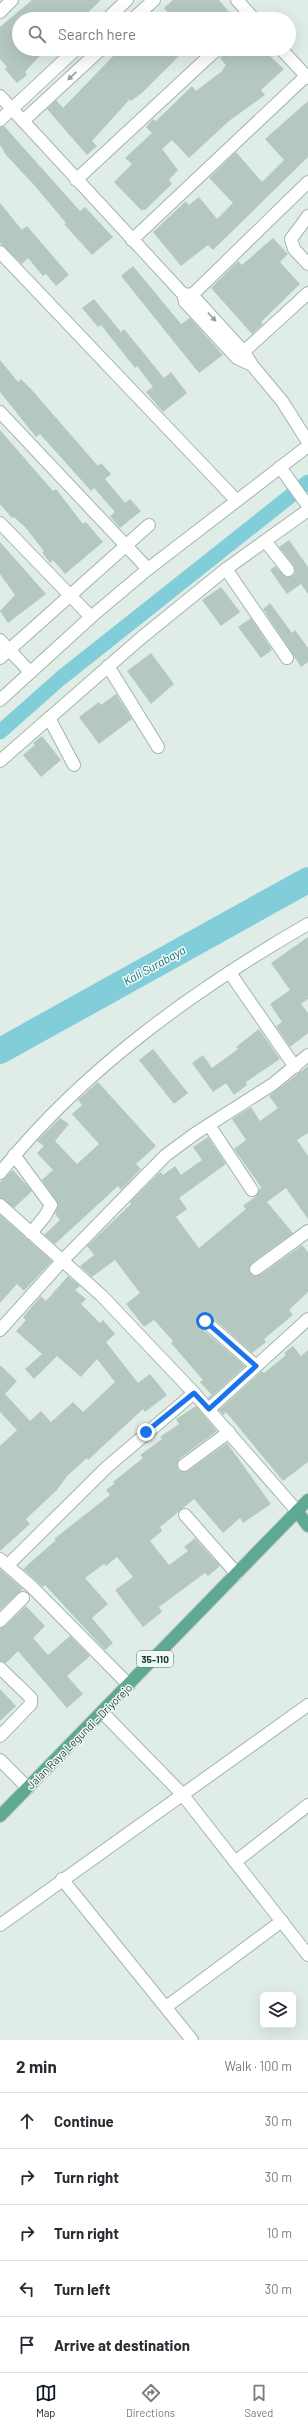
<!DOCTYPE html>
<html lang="en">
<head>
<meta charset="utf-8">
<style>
  body { margin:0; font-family:Barlow,sans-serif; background:#f7f7f7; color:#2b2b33 }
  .controls { position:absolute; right:12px; bottom:12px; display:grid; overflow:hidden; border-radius:6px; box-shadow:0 4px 16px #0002 }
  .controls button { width:36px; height:36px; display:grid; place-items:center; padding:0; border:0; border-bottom:1px solid #e1e1e2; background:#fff; color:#2b2b33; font:20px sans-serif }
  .stop { position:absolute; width:12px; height:12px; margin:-9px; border:3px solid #1a73e8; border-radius:50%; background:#fff }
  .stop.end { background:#1a73e8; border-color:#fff; box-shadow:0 1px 4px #0008 }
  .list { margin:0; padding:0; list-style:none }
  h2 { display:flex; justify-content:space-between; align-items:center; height:52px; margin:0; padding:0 16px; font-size:17px }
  h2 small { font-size:13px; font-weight:400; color:#7c7c81 }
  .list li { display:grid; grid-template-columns:26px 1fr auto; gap:12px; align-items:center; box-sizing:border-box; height:56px; padding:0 16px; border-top:1px solid #e1e1e2 }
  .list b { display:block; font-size:15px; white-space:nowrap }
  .list em { font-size:13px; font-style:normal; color:#7c7c81 }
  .icon { flex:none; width:22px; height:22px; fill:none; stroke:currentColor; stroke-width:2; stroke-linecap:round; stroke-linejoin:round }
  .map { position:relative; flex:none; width:308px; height:2040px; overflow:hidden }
  .search { position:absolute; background:#fff; box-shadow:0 4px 16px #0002; left:12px; right:12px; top:12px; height:44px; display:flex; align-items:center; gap:10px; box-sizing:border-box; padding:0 14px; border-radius:22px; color:#7c7c81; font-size:15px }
  .sheet { height:332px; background:#fff }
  nav { display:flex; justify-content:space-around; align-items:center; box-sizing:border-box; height:56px; border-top:1px solid #e1e1e2; background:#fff; font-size:11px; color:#7c7c81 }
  nav a { display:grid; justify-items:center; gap:2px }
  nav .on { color:#111827 }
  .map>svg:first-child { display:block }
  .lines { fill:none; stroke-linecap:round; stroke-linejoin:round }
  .canal { stroke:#81cdd9; stroke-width:15 }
  .river { stroke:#81cdd9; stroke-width:26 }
  .building { fill:#b5c8c0 }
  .minor-casing { stroke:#a2b5ae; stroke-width:14 }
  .major-casing { stroke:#c0c9c7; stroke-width:14 }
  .minor { stroke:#fff; stroke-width:12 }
  .major { stroke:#5fa894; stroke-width:12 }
  .oneway { fill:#8f9f9a }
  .route { stroke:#1a73e8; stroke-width:5 }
  .labels { text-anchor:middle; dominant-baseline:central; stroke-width:3; stroke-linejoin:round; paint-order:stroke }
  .shield { fill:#f1f9f5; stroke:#5e776f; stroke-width:1 }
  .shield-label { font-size:10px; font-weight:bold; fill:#1f3f36 }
  .street-label { font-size:11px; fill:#1f3f36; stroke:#f1f9f5 }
  .water-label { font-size:12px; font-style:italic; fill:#127182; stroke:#f1f9f5 }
</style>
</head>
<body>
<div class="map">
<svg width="308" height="2040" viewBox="0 0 308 2040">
  <rect width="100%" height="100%" fill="#e0ede7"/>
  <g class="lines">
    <polyline class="canal" points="0,732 61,678 308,482"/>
    <polyline class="river" points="0,1051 308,880"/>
  </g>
  <g class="building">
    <polygon points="32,0 101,0 81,19 19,19 19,49 47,49 32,64 25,72 27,75 17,83 5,69 7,67 0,59 0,27"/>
    <polygon points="173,0 219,0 229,12 220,19 158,19 167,11 164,8"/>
    <polygon points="120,49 186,49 142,93 131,101 130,99 92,141 97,146 87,155 47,109 56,100 63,108"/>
    <polygon points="231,49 262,49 284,69 261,90 265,95 229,121 189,158 172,140 162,149 178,170 169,180 172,184 145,210 141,210 114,182 132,164 125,158 152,133 146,127 153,119 156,121 192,86 196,91 222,71 226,65 220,58"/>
    <polygon points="308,101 308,157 213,250 208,245 181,266 153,232 186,201 189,205 199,197 217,219 233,203 209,178 236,152 262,182 284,160 265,139"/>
    <polygon points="4,126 80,211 85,207 113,237 92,255 64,224 66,223 35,186 6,155 0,145 0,127"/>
    <polygon points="0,203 22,230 27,226 69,275 56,286 46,274 43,276 28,258 22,264 0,243"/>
    <polygon points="273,238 288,254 280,262 300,284 261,322 263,324 252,334 211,288 238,261 242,265"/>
    <polygon points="133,266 181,324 190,318 223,355 199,373 121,276"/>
    <polygon points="94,299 121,332 124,329 164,378 171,372 187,393 163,412 146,392 153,387 137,366 135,368 101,325 98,327 82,308"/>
    <polygon points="0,360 18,382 21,379 31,389 98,466 101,463 111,474 105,479 125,503 130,499 141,511 120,528 110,516 115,512 94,488 91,491 40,434 36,437 0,392"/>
    <polygon points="0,430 53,491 56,489 83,524 86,522 103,542 65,574 53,560 50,563 42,552 44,551 25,527 14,517 12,518 0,504"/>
    <polygon points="289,540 308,567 308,594 301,584 287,594 270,570 275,566 286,577 292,576 295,573 294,566 279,547"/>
    <polygon points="0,542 46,594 8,623 0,611 15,595 0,574"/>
    <polygon points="221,587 240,612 221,626 202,600"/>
    <polygon points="270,603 292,633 295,630 308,648 308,662 301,667 263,609"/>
    <polygon points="251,618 272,650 261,658 238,627"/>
    <polygon points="151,653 174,684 151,704 127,671"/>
    <polygon points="116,694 132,719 99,744 79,717 99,702 101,705"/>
    <polygon points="42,736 61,760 41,777 23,755 35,745 33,743"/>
    <polygon points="308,937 308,999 301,1004 308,1013 308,1033 290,1047 276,1026 282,1022 270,1004 290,990 271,963"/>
    <polygon points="259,1029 280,1059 246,1082 247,1085 234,1095 226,1083 213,1092 192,1063 203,1055 212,1068 238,1049 236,1047"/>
    <polygon points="153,1049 188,1093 174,1104 139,1060"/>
    <polygon points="308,1066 308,1133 297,1140 308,1156 308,1219 286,1188 267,1202 293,1233 252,1263 249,1269 253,1276 260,1275 302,1245 308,1252 308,1292 289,1310 293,1315 264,1339 266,1342 252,1353 210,1315 206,1314 200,1316 198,1320 200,1327 245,1366 209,1399 208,1397 212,1395 200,1382 203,1380 171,1343 173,1341 154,1320 144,1327 126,1304 140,1293 115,1260 92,1277 80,1266 94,1255 87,1246 131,1204 130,1202 158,1174 161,1172 163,1175 175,1166 181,1175 202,1160 193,1147 208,1137 226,1164 179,1198 187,1209 176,1217 199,1248 246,1209 243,1206 256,1196 261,1187 234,1149 246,1140 232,1119 251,1107 260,1121 278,1108 269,1096"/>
    <polygon points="98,1082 156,1146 136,1164 141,1169 121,1190 118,1186 55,1244 44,1235 60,1220 55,1214 58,1204 42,1180 53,1170 37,1153 44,1146 37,1141 60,1118 69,1124 55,1141 77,1164 99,1144 72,1114 82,1105 78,1100"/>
    <polygon points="13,1170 32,1191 14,1208 0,1198 0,1182"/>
    <polygon points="0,1215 52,1261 24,1291 17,1284 0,1303"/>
    <polygon points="68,1276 80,1286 75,1290 86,1299 81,1304 100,1323 103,1320 115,1334 106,1342 138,1383 150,1374 167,1395 145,1412 143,1409 88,1460 87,1458 67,1476 57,1490 26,1519 30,1524 0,1551 0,1446 17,1430 0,1412 0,1365 17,1381 5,1394 30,1421 41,1411 51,1422 73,1402 83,1412 115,1382 97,1359 81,1377 57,1356 34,1379 25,1369 42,1354 16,1331 26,1320 23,1317 41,1296 46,1301"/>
    <polygon points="293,1346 301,1356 308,1350 308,1462 283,1481 226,1412 223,1415 219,1410 262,1371 264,1373 286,1355 284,1353"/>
    <polygon points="196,1406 217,1431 179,1459 177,1465 178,1470 184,1472 188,1471 227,1443 271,1504 243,1523 240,1518 223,1533 194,1499 160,1527 162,1531 150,1541 169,1565 188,1551 184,1547 195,1538 220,1566 208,1576 205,1573 159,1607 162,1612 143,1627 115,1590 133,1577 117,1557 106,1566 104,1564 85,1578 108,1604 92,1618 113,1643 105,1650 45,1585 43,1587 23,1569 56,1540 54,1539 110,1495 106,1490 115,1483 113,1482 143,1458 140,1455 162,1439 160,1437 179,1424 176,1419"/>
    <polygon points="0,1569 23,1589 0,1610"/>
    <polygon points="26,1606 45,1626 33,1638 48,1655 70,1636 90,1656 67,1676 83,1694 67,1708 18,1651 6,1663 0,1661 0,1628 5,1626"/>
    <polygon points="0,1689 16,1706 0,1721"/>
  </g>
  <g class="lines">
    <defs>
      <g id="minor">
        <polyline points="237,0 254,19"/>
        <polyline points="0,12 12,0"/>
        <polyline points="107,19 127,0"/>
        <polyline points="133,19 154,0"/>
        <polyline points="281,49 308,78"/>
        <polyline points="0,96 183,294 185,302 237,358 252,365"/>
        <polyline points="0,120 76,49"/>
        <polyline points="23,121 101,49"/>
        <polyline points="76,180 217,49"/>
        <polyline points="308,216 291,239 294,249 308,264"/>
        <polyline points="132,240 306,76"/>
        <polyline points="0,252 236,500"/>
        <polyline points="183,294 192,295 244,352 252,365 282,401 308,442"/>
        <polyline points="187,300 308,182"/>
        <polyline points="238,357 308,293"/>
        <polyline points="0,412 148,569"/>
        <polyline points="280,467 308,506"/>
        <polyline points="0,523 91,617"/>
        <polyline points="266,542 288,570"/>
        <polyline points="226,569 287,658"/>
        <polyline points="0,640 30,672"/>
        <polyline points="0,658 149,525"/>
        <polyline points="108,666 158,747"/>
        <polyline points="0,700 91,617 148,569 308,446"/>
        <polyline points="49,718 74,765"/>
        <polyline points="0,761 141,638 226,569 308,510"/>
        <polyline points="230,973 295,1067"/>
        <polyline points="209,1125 252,1190"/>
        <polyline points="14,1155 51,1205 45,1216 31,1233"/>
        <path d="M0,1173C82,1070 194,990 308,924"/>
        <polyline points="0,1205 102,1296 194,1393 297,1511"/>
        <polyline points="256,1269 308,1231"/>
        <polyline points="205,1321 256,1366"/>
        <polyline points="0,1330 63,1260 166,1155 196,1133 273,1084 308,1055"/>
        <polyline points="209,1409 308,1319"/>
        <polyline points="184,1465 229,1432"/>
        <polyline points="185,1515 237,1574"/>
        <polyline points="0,1559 32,1587 129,1685"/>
        <polyline points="8,1565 107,1467 194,1393"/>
        <polyline points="0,1621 23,1598"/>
        <polyline points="0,1668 31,1698 31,1704 0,1736"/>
        <polyline points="103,1713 182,1794 308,1955"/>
        <polyline points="0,1760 28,1788"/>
        <polyline points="235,1862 308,1805"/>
        <polyline points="62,1879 192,2040"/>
        <polyline points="0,1925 308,1705"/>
        <polyline points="166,2007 282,1921"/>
      </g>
      <g id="major">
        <polyline points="297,1511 308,1526"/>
        <polyline points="0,1816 308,1500"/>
      </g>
    </defs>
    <use href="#minor" class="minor-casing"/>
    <use href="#major" class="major-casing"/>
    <use href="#minor" class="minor"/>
    <use href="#major" class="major"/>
  </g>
  <defs><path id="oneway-solid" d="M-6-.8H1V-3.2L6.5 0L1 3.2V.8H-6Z"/></defs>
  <g class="oneway">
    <use href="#oneway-solid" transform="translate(72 76) rotate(137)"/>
    <use href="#oneway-solid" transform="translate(212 317) rotate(47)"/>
  </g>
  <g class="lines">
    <polyline class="route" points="146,1432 194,1393 209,1409 256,1366 205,1321"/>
  </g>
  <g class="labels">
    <rect class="shield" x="137" y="1651" width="36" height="16" rx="3"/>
    <g class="shield-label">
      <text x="155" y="1659">35-110</text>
    </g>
    <g class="street-label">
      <text transform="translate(79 1736) rotate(-45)">Jalan Raya Legundi - Driyorejo</text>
    </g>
    <g class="water-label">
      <text transform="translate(154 965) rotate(-29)">Kali Surabaya</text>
    </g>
  </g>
</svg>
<div class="controls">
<button><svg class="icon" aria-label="layers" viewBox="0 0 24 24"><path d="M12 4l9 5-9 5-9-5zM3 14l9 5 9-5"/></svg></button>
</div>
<div class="stop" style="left:205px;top:1321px"></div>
<div class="stop end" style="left:146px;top:1432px"></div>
<div class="search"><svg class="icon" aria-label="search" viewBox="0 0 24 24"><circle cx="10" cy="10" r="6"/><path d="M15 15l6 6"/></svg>Search here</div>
</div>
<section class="sheet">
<h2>2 min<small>Walk · 100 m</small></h2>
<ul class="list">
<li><svg class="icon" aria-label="ahead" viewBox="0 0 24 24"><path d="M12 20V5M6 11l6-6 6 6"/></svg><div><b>Continue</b></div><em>30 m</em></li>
<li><svg class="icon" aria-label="right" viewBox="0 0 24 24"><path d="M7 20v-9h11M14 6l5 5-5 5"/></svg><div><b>Turn right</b></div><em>30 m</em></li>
<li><svg class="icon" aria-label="right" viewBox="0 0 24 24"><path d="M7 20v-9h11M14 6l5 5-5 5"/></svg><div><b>Turn right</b></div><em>10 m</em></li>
<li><svg class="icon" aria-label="left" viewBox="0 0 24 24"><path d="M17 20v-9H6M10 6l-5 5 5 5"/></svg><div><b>Turn left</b></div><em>30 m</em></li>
<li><svg class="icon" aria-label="arrive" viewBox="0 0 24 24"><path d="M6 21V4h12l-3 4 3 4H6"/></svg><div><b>Arrive at destination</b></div></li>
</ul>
</section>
<nav>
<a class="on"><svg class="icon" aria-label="map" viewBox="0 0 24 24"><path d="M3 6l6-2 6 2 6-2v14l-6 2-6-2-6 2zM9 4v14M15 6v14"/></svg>Map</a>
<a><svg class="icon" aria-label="directions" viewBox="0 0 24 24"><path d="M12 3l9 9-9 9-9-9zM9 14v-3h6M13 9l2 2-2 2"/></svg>Directions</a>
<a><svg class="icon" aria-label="saved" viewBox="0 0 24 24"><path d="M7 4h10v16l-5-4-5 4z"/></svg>Saved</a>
</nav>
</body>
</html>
